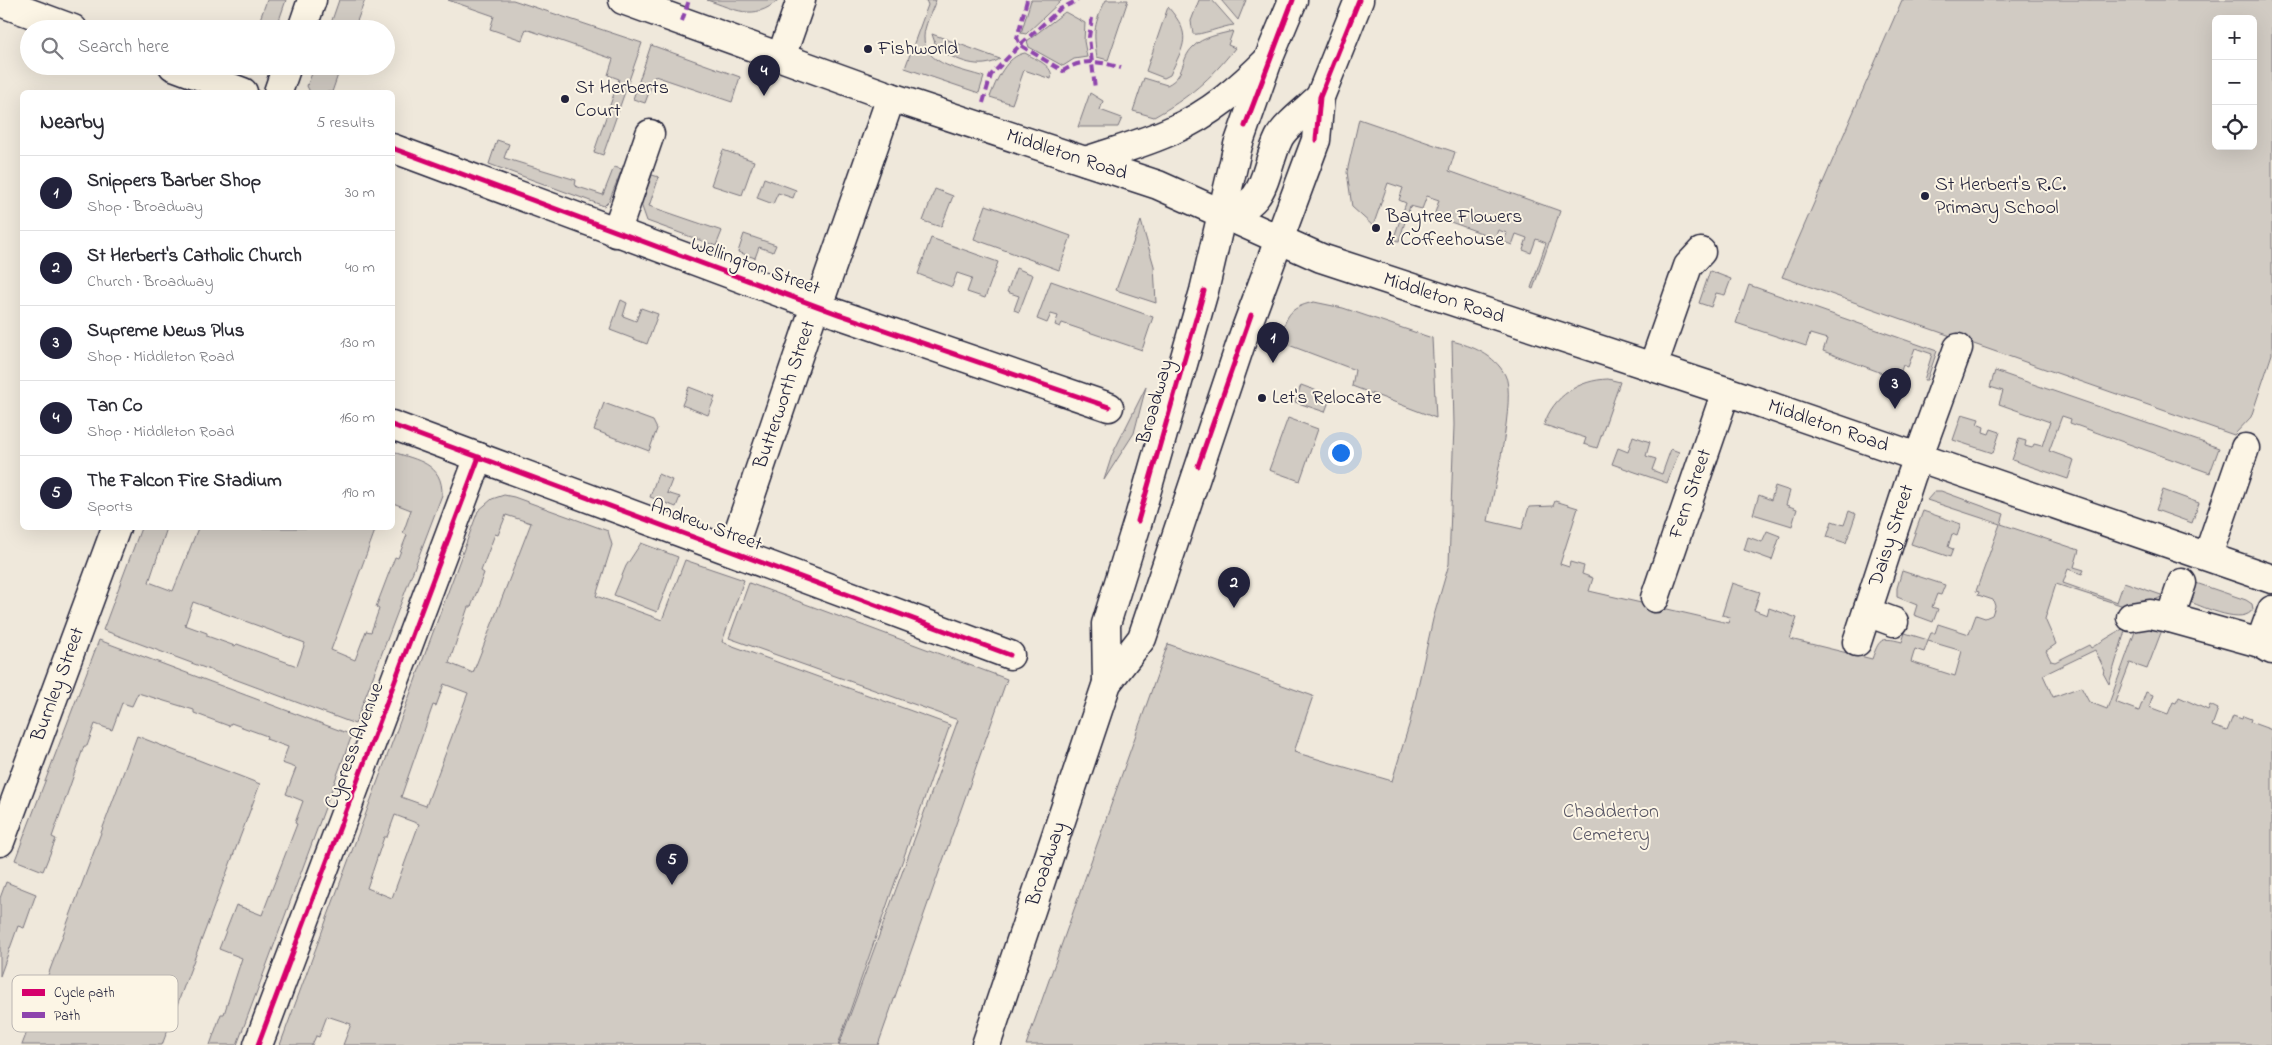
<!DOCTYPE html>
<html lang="en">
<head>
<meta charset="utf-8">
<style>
  body { margin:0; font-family:"Indie Flower",sans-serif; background:#f2f2f3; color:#2b2b33 }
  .controls { position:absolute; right:15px; top:15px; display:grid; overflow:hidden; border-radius:8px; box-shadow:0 5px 20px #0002 }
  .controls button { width:45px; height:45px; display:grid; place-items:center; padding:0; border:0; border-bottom:1px solid #e1e1e2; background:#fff; color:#2b2b33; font:25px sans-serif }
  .you { position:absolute; left:1340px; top:452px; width:18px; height:18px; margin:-12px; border:4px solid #fff; border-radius:50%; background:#1a73e8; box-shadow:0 0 0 8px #1a73e833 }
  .badge { display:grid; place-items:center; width:32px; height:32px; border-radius:50%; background:#22223b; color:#fff; font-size:16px; font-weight:700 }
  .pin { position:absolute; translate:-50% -41px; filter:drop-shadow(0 1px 2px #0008) }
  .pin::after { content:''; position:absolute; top:26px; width:18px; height:15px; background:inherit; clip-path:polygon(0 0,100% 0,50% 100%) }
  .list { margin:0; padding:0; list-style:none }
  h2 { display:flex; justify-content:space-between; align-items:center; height:65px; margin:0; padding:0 20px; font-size:21px }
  h2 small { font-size:16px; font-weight:400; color:#7c7c81 }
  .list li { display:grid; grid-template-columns:32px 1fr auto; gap:15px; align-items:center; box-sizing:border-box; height:75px; padding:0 20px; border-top:1px solid #e1e1e2 }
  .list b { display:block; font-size:19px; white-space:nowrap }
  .list p { margin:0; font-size:16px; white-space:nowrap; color:#7c7c81 }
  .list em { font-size:16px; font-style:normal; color:#7c7c81 }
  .icon { flex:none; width:28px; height:28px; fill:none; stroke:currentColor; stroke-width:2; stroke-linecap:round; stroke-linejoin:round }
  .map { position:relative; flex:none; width:2272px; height:1045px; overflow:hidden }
  .search { position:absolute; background:#fff; box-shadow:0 5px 20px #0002; left:20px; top:20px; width:375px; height:55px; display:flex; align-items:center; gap:12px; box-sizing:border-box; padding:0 18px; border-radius:28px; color:#7c7c81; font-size:19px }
  .panel { position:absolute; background:#fff; box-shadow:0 5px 20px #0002; left:20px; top:90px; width:375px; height:440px; border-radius:8px }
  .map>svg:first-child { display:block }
  .green { fill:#d1cbc3; stroke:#7a767f; fill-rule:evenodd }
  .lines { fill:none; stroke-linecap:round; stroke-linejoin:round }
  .street-casing { stroke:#22223b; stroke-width:31 }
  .primary-casing { stroke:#22223b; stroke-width:31 }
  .highway-casing { stroke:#22223b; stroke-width:31 }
  .street { stroke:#fcf5e5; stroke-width:28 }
  .primary { stroke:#fcf5e5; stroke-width:28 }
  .highway { stroke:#fcf5e5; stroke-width:28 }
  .quiet { stroke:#8e44ad; stroke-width:4; stroke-dasharray:8 4; stroke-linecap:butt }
  .cycleway-casing { stroke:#fcf5e5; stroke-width:8 }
  .cycleway { stroke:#d6006c; stroke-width:5 }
  .poi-dot { fill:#22223b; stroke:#fcf5e5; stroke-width:2 }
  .labels { text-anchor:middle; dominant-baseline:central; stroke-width:4; stroke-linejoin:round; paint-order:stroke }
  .poi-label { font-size:20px; fill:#22223b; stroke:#fcf5e5; text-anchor:start }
  .street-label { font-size:20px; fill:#22223b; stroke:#fcf5e5 }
  .park-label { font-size:20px; fill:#575564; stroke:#fcf5e5 }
  .key { fill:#fcf5e5; stroke:#bbb6b2; stroke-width:1 }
  .key-label { font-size:14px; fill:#22223b }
</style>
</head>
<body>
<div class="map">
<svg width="2272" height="1045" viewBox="0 0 2272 1045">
  <rect width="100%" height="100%" fill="#efe8db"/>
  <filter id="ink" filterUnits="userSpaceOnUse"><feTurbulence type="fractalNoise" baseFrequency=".02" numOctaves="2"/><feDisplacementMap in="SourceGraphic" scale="10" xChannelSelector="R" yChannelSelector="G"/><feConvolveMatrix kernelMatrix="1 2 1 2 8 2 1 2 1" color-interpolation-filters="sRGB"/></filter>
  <g filter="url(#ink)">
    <g class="green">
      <polygon points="267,0 286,0 276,29 261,29 263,24 259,22"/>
      <polygon points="339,0 365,0 354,29 329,29"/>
      <polygon points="448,0 513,0 642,43 603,155 594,152 619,79 608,75 613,59 526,29 522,40 490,29 494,16"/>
      <path d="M707,0H778C754,22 734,9 707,0Z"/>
      <path d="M926,0H936C932,11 924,26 924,37C923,65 964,70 984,77L979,93L905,68L928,5Z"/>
      <polygon points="1031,0 1062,0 1026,34 1021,33"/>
      <path d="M1106,0H1128L1108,60L1097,57C1093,31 1094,23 1106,0Z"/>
      <path d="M1199,0H1212L1234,25C1223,26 1199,36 1193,34L1191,21Z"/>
      <polygon points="1221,0 1246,0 1238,20"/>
      <path d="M1902,0H2272V354L2251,417L2234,435L1782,277ZM2216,19H2253V146H2216Z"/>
      <path d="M1168,7C1193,36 1184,44 1170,75L1164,78L1146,71Z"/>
      <polygon points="1065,12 1085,23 1084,41 1087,57 1074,59 1063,66 1029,47 1027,41"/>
      <path d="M1233,31L1228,45L1235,48C1211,79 1188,98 1154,117L1133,111L1144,78L1167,85C1186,76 1180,59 1193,47C1202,37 1221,34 1233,31Z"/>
      <path d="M932,34L1000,59C979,71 957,60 937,49Z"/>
      <polygon points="651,45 740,77 732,102 655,76 645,103 633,99"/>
      <path d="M1025,53C1035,59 1055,66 1051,79L1024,70L1012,104L990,97C996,81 1006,56 1025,53Z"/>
      <polygon points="315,66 341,66 332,92 310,92 307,86"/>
      <polygon points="1090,93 1103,101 1100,110 1122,118 1118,127 1078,127"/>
      <polygon points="1359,119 1455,152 1449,171 1560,211 1533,289 1531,288 1546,243 1536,239 1531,253 1523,250 1527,238 1516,234 1512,245 1504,242 1507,233 1498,230 1495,238 1434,216 1439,200 1427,196 1422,209 1410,206 1399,241 1393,240 1406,203 1399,200 1403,188 1388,183 1373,226 1352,207 1347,172"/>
      <polygon points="497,140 509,144 504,158 576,180 575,186 603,195 614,167 622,169 609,201 604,206 489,164"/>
      <polygon points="723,150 754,161 742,195 711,185"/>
      <polygon points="652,175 659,177 649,206 722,231 716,246 647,221 641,204"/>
      <polygon points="764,178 796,190 793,198 778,193 773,204 757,198"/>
      <polygon points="935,189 953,196 941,227 923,221"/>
      <polygon points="986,205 1071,236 1059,270 974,239"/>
      <polygon points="1141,221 1154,266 1156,303 1116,290"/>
      <polygon points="744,234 776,245 773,252 759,247 755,258 738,252"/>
      <polygon points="931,238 998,262 985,298 967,292 972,278 957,273 952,287 918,274"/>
      <polygon points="1016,268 1033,275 1019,312 1014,310 1019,296 1007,292"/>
      <polygon points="1710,271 1731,279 1725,295 1716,293 1711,307 1699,303"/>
      <polygon points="1051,281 1153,317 1142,350 1062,323 1060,327 1055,325 1058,316 1051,314 1047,323 1037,319"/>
      <polygon points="1749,285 1937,351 1927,380 1924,380 1932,354 1915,348 1908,367 1903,365 1898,379 1823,351 1827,339 1810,334 1806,346 1736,323"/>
      <polygon points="621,300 627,303 623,316 636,321 641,308 658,314 647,344 610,330"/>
      <path d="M1314,302L1343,308L1432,338L1436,418L1352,386L1355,370L1278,341C1288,317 1286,308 1314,302Z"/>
      <path d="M1452,341C1472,346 1495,355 1505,375C1517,396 1493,493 1488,521L1522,529L1529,507L1553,506L1555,501L1578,508L1560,564L1569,567L1570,562L1584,566L1582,574L1593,578L1589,591L1728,623L1730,617L1722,615L1732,583L1760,592L1754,610L1767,615L1769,608L1797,618L1790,639L1872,659C1879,640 1880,636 1902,642L1905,633L1928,640L1931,633H1935L1938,624L1969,634L1976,615L1985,618L1992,615L1995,606L1993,600L1978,595L1979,592L1976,591L2000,524L1927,500L1935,491H1941L2004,514L2001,524L2079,550L2074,567L2084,570L2082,574L2068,569L2063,583L2117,602L2124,582L2164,596L2133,609L2056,584L2045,619L2056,644L2046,651L2051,661L2055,662L2089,645L2091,648L2124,628L2125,631L2109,684L2103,673L2105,671L2095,650L2043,675L2053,697L2081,687L2089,702L2107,709L2136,629L2148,624L2162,630L2147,669L2130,663L2115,702L2139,711L2146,692L2153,695L2149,707L2168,714L2173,702L2176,703L2179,697L2208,710L2210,705L2218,709L2212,726L2227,731L2233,716L2242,719L2243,716L2251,719L2250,722L2272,730V1045H1026L1168,644L1313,696L1294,752L1392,781L1410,722L1433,619L1449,564L1454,425ZM1928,641L1962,651L1955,676L1911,662L1915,649L1924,652Z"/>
      <polygon points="1995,371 2219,448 2210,473 2070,423 2071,419 2062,416 2049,451 2074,460 2068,479 2012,460 2019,439 2026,441 2025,446 2032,448 2034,444 2042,446 2050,422 1999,404 2003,391 1990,387"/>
      <path d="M1608,379L1620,382L1597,448L1584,444L1586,438L1544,425C1553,396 1579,380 1608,379Z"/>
      <polygon points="1301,385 1331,396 1325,412 1295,402"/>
      <polygon points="689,387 715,397 708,415 682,405"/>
      <polygon points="1146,387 1134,433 1104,480 1112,455"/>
      <polygon points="604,403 653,421 657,429 649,451 594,430"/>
      <polygon points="1962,414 1979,419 1977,424 1984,427 1983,432 1989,434 1991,429 2000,432 1993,453 1953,440"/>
      <polygon points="1288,418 1318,429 1300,481 1269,470"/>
      <polygon points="1633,436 1650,442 1646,456 1656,459 1652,470 1662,474 1671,449 1679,452 1667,483 1612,464 1618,448 1628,452"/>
      <path d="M393,452C417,460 443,463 442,495L355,724L103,630L141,528H167L149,582L173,591L198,528H376L331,650L355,660L366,631L371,632L379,609L376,607L395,557L398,558L407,535L403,533L411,510L393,503ZM193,602L305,643L297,666L237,644L235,646L207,636V633L185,625Z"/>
      <polygon points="658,474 672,480 667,493 680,497 676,507 650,497"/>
      <polygon points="1775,486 1790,491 1786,505 1797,509 1792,526 1753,514 1759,495 1771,500"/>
      <polygon points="2163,490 2199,503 2192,523 2156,510"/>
      <path d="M504,495L514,497L608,531L612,545L596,596L662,620L685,560L744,580L722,642L950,725L838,1045H343L351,1024L327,1016L319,1037L316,1036L312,1045H280L478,511L492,499ZM506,515L531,523L473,673L449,663L468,607H471L484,573L481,571L495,534L498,535ZM444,684L468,693L426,806L401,797L433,705L436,706ZM395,815L419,824L392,898L367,888L384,837H387Z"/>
      <polygon points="1849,511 1856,514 1846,543 1827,537 1832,521 1844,525"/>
      <polygon points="1923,511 1961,524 1957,536 1952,534 1948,547 1953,549 1950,557 1911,544"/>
      <polygon points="1767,531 1780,536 1772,560 1744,550 1748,537 1762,542"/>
      <polygon points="641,543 678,557 657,612 614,595 626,566"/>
      <polygon points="1902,571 1945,585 1941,595 1937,594 1932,607 1938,609 1933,622 1914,615 1917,605 1897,597 1897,588"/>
      <polygon points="749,583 1007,679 878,1045 839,1045 958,720 729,638"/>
      <path d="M2196,583L2246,600L2252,604L2253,609C2244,626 2204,607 2190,602Z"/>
      <polygon points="99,640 352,735 237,1045 210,1045 221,1014 224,1014 242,958 219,949 236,905 262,915 297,824 295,823 303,801 286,794 296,768 282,763 288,747 266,739 267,736 231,723 229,726 194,713 194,710 138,693 132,706 122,703 112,730 95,724 87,746 84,746 52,837 56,839 43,871 15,860"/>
      <polygon points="137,736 260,784 162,1045 22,1045"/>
      <polygon points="6,882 36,894 24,928 18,926 0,976 0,898"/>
    </g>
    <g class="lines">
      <defs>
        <g id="street">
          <polyline points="0,2 73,29"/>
          <polyline points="302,29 312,0"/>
          <polyline points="781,57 801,0"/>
          <polyline points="173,66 243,92"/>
          <polyline points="278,92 287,66"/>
          <polyline points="392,148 838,314 1109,407"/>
          <polyline points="616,233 650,134"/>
          <polyline points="1653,366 1688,266 1701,252"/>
          <polyline points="392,425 1010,655"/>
          <path id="s1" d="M732,551L811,318L822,295L891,97"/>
          <polyline points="2208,555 2245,448"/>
          <path id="s2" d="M1655,598L1726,391"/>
          <polyline points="1867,612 1894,622"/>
          <polyline points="2131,617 2150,614 2170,618 2260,643 2272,650"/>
          <polyline points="2170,618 2182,583"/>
          <path id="s3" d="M1857,642L1911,477L1958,348"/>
          <polyline points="2260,643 2272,610"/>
          <path id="s4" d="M0,842L116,528"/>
          <polyline points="258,1045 479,457"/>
        </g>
        <g id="primary">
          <path id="s5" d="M623,0L891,97L1158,185L1321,258L1726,391L2272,579"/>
          <path d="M1086,161C1115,151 1145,143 1173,130C1210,114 1240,88 1268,60"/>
        </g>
        <g id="highway">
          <path d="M1221,213C1269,208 1262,173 1279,138C1285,126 1310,107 1320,97"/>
          <polyline points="1107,683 1106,624 1138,521 1204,291 1238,145 1268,60 1293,0"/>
          <path id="s6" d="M986,1045L1107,683L1142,638L1244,334L1316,140L1320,97L1359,0"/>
        </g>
      </defs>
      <use href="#street" class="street-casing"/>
      <use href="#primary" class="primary-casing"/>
      <use href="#highway" class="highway-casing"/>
      <use href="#street" class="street"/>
      <use href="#primary" class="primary"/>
      <use href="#highway" class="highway"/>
      <g class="quiet">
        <path d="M1027,0L1017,38L1020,45L1063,71C1082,58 1100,61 1121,68"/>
        <polyline points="1092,18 1089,37 1095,89"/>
        <polyline points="682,21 689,0"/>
        <polyline points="983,103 991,75 1020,45 1060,9 1078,0"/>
      </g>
      <defs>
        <g id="cycleway">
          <polyline points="1245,126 1293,0"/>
          <polyline points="1316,140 1320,97 1359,0"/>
          <polyline points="392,148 838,314 1109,407"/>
          <polyline points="392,425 1010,655"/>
          <polyline points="1198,466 1251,315"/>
          <polyline points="1138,521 1204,291"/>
          <polyline points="258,1045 479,457"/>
        </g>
      </defs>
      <use href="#cycleway" class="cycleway-casing"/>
      <use href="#cycleway" class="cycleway"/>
    </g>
  </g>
  <g class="poi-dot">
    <circle cx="868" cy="49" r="5"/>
    <circle cx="565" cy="99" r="5"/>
    <circle cx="1925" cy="196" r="5"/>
    <circle cx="1376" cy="228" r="5"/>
    <circle cx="1262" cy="398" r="5"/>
  </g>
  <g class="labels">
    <g class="poi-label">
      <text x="878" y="49">Fishworld</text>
      <text x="575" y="88">St Herberts<tspan x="575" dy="23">Court</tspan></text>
      <text x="1935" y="185">St Herbert's R.C.<tspan x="1935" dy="23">Primary School</tspan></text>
      <text x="1386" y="217">Baytree Flowers<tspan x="1386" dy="23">&amp; Coffeehouse</tspan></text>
      <text x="1272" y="398">Let's Relocate</text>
    </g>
    <g class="street-label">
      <text stroke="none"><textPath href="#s5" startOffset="470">Middleton Road</textPath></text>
      <text transform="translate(755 267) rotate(20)">Wellington Street</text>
      <text stroke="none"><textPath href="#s5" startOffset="874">Middleton Road</textPath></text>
      <text stroke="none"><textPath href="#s1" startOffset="165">Butterworth Street</textPath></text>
      <text transform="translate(1156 402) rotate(-74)">Broadway</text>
      <text stroke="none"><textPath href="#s5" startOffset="1279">Middleton Road</textPath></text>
      <text stroke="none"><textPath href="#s2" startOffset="110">Fern Street</textPath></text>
      <text transform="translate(706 526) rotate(20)">Andrew Street</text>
      <text stroke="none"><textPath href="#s3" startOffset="112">Daisy Street</textPath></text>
      <text stroke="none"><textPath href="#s4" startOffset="168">Burnley Street</textPath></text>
      <text transform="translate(355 746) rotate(-69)">Cypress Avenue</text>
      <text stroke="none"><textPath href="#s6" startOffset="191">Broadway</textPath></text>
    </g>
    <g class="park-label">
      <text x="1611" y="812">Chadderton<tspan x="1611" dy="23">Cemetery</tspan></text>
    </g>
  </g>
  <rect x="12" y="975" width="166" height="57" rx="8" class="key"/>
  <rect x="22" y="989" width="23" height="7" fill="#d6006c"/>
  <rect x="22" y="1012" width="23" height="6" fill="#8e44ad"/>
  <g class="key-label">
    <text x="54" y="997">Cycle path</text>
    <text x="54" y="1020">Path</text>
  </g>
</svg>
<div class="controls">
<button>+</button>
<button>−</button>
<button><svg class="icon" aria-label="locate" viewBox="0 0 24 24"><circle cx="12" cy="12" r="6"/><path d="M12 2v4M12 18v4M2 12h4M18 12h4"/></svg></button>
</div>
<div class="you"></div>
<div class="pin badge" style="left:1273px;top:363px">1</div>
<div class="pin badge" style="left:1234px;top:608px">2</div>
<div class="pin badge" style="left:1895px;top:409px">3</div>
<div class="pin badge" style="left:764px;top:96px">4</div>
<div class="pin badge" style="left:672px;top:885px">5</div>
<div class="search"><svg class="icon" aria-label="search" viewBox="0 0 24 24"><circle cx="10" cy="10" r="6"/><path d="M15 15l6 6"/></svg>Search here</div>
<section class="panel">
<h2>Nearby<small>5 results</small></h2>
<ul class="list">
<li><span class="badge">1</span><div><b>Snippers Barber Shop</b><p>Shop · Broadway</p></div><em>30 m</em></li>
<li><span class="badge">2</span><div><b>St Herbert's Catholic Church</b><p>Church · Broadway</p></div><em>40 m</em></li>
<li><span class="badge">3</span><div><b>Supreme News Plus</b><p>Shop · Middleton Road</p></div><em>130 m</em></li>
<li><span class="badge">4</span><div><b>Tan Co</b><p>Shop · Middleton Road</p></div><em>160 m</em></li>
<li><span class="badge">5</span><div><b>The Falcon Fire Stadium</b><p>Sports</p></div><em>190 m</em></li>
</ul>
</section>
</div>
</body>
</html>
